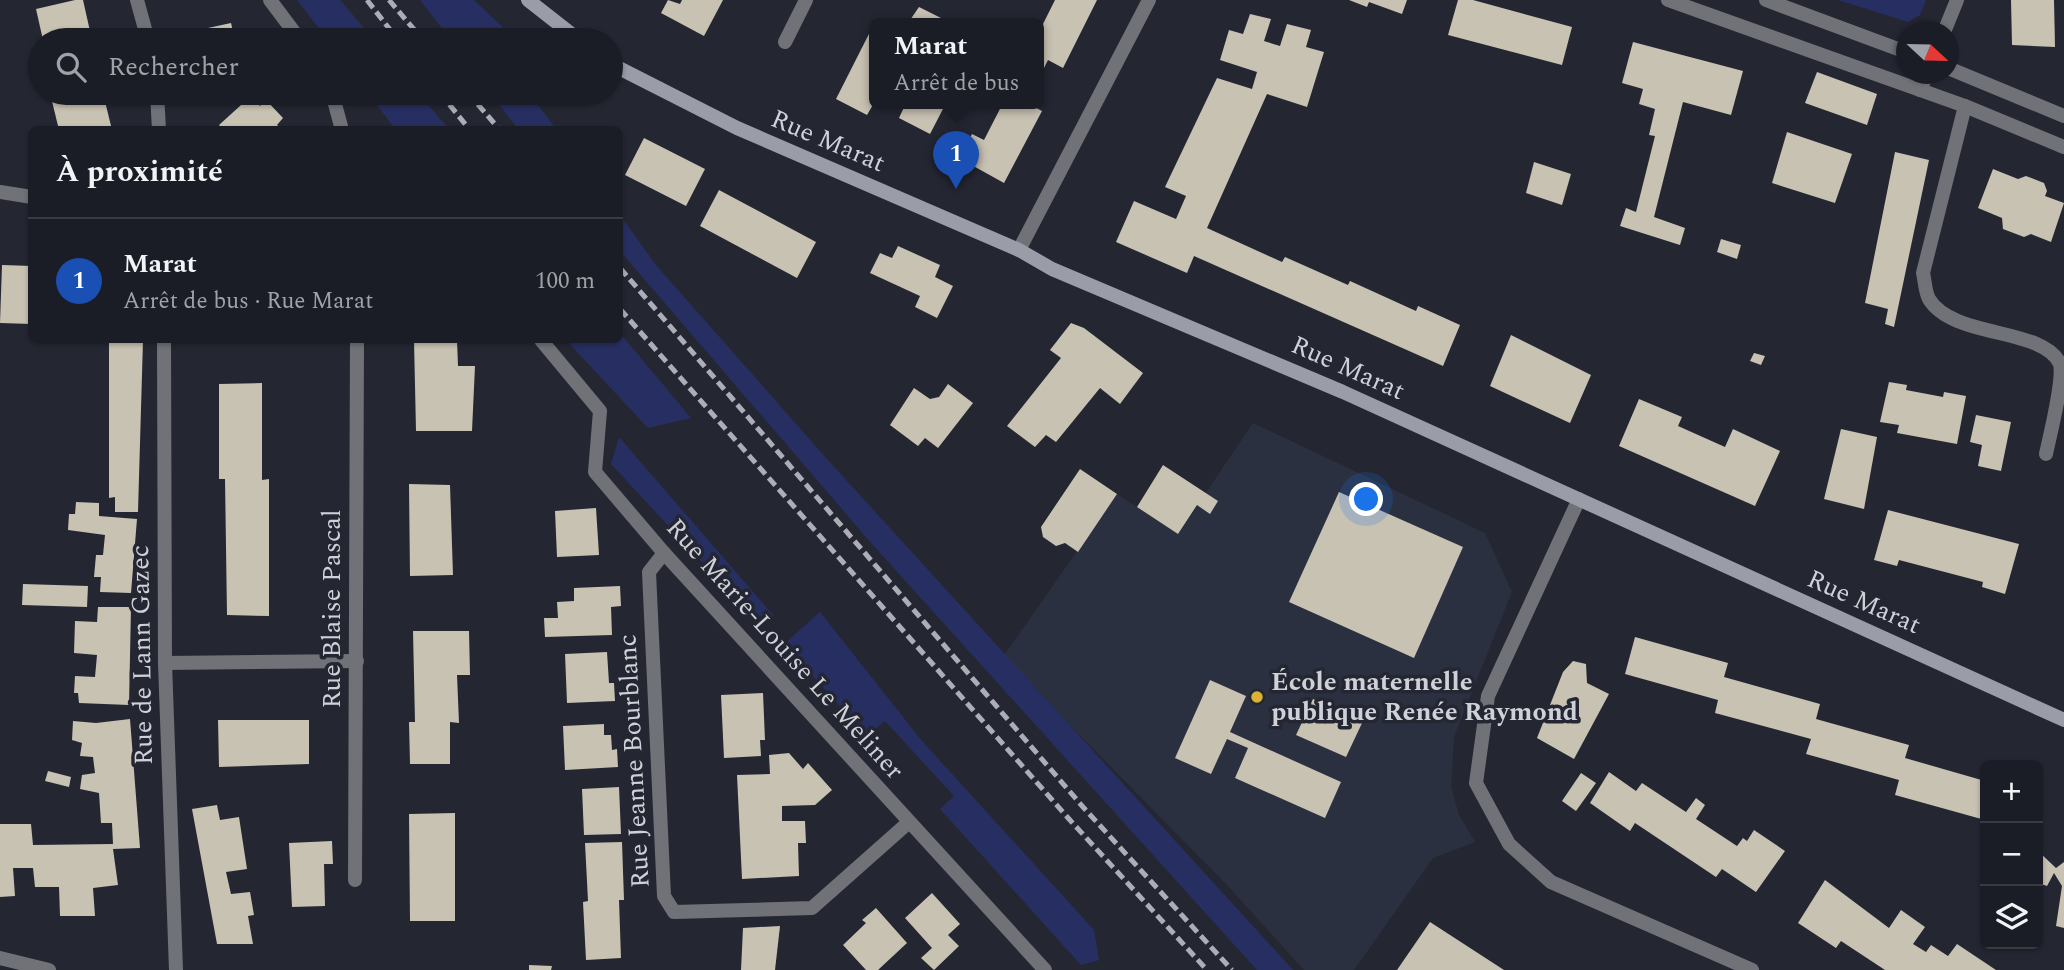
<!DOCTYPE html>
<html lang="fr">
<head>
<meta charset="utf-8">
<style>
  body { margin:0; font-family:Spectral,serif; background:#24262e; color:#f1f3f6 }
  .controls { position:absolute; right:21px; bottom:21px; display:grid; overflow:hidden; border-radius:10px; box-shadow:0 2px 5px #0004 }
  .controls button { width:63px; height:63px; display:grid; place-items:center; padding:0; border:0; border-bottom:2px solid #393b43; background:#1b1d26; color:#f1f3f6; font:35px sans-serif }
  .compass { position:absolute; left:1896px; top:21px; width:63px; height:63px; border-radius:50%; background:#1b1d26; box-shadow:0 2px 5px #0004; rotate:112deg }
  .you { position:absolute; left:1367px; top:500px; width:24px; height:24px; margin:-18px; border:5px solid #fff; border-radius:50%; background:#1a73e8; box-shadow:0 0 0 10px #1a73e833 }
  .badge { display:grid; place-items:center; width:46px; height:46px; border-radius:50%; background:#1a73e8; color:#fff; font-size:23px; font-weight:700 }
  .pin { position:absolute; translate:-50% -58px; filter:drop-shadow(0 2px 4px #0008) }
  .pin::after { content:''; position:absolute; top:37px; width:24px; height:21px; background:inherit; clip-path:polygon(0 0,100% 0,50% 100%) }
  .popup { position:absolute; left:869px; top:18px; width:175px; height:91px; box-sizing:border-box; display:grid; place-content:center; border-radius:10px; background:#1b1d26; filter:drop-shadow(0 2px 5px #0005); font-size:23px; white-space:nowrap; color:#a0a2a7 }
  .popup b { font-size:26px; color:#f1f3f6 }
  .popup::after { content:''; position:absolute; left:50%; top:100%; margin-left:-14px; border:14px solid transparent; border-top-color:#1b1d26 }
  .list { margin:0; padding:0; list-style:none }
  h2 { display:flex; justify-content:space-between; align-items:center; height:91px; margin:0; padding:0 28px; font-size:30px }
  h2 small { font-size:23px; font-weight:400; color:#a0a2a7 }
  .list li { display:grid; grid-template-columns:46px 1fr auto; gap:21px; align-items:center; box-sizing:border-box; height:126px; padding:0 28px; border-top:2px solid #393b43 }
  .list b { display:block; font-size:26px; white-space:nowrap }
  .list p { margin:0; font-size:23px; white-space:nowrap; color:#a0a2a7 }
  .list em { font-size:23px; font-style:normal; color:#a0a2a7 }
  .icon { flex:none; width:38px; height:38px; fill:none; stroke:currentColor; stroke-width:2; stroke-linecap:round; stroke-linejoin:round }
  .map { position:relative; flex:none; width:2064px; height:970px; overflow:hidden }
  .search { position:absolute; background:#1b1d26; box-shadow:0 2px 5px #0004; left:28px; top:28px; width:595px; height:77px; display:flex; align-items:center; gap:18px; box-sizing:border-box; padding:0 24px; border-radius:38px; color:#a0a2a7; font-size:26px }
  .panel { position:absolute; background:#1b1d26; box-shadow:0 2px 5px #0004; left:28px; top:126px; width:595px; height:217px; border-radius:10px }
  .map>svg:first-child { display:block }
  .built { fill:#2b3041 }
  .green { fill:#272f62 }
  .building { fill:#c8c2b3 }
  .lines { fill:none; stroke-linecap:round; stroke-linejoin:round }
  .service { stroke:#707278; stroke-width:14 }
  .minor { stroke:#707278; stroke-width:14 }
  .secondary { stroke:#9a9da7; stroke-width:14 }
  .rail { stroke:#acaeb7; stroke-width:5; stroke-dasharray:10 5; stroke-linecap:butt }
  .poi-dot { fill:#dbb233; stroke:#242732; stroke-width:2.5 }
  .labels { text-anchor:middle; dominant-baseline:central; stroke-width:7; stroke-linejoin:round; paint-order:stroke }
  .street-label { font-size:26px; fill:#cfd1d9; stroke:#242732 }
  .poi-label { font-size:26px; font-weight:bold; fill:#cfd1d9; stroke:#242732; text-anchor:start }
</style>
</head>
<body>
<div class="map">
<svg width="2064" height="970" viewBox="0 0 2064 970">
  <rect width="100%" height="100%" fill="#242732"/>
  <polygon class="built" points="1253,423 1485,533 1512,592 1454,737 1451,787 1459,815 1475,842 1433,858 1354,970 1304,970 1227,885 1003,657 1117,494 1178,534"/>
  <g class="green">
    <polygon points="297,0 340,0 374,40 328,40"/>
    <polygon points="420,0 474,0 515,39 451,40"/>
    <polygon points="1838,0 1926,0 1920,15 1908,22"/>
    <polygon points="368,93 418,93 449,129 395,129"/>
    <polygon points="490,93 529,93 556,129 518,129"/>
    <polygon points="620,215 656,265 826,458 1293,970 1257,970 872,544 620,251"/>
    <polygon points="620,333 691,418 648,428 566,340 620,340"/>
    <polygon points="619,437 774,616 762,627 611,464"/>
    <polygon points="820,612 922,741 1094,930 1099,960 1081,965 940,809 954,796 885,721 867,736 784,644"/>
  </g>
  <g class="building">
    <polygon points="75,0 83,0 92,40 43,40 36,9"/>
    <polygon points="668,0 680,4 682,0 723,0 704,36 661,13"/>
    <polygon points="1055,0 1097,0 1063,68 1048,60 1038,80 1038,34"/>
    <polygon points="1349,0 1407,0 1402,14 1369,2 1367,7"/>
    <polygon points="1458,0 1473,0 1572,27 1562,65 1448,35"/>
    <polygon points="2011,0 2054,0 2055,47 2012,45"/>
    <polygon points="919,7 945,20 944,23 908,23"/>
    <polygon points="1250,14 1271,19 1264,41 1280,46 1287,24 1311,30 1306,47 1324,52 1307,107 1267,94 1207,228 1282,262 1285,257 1348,285 1350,281 1416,311 1418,306 1460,325 1443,366 1194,256 1187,273 1116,242 1134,201 1176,219 1186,196 1165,187 1217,78 1252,89 1257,72 1220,60 1229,30 1243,34"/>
    <polygon points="231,23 235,40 196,40 194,31"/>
    <polygon points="874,24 874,103 867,115 836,99"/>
    <polygon points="1633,42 1743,71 1731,115 1683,102 1654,217 1685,228 1680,245 1620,226 1626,208 1636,212 1655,136 1649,135 1655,109 1639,104 1643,89 1622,83"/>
    <polygon points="1817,72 1877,94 1867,125 1805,103"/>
    <polygon points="50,93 103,93 112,130 59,130"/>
    <polygon points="251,96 260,106 266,100 283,118 277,125 281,128 223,130 219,125"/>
    <polygon points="906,103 936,103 944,107 930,134 899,118"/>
    <polygon points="1003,103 1027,103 1042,111 1004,183 959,158 972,134 984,140"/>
    <polygon points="1787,132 1852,154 1835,203 1772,183"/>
    <polygon points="644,138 705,169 686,206 625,175"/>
    <polygon points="1895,152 1929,160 1894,327 1885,324 1888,309 1865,303"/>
    <polygon points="1534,162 1571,174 1562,205 1526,193"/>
    <polygon points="1993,169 2018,179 2026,176 2044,183 2047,191 2045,196 2064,203 2051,242 2031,234 2024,237 2003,229 2002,218 1978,208"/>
    <polygon points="719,190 816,242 797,278 700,226"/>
    <polygon points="1721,239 1741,245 1737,259 1717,252"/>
    <polygon points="898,246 940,265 935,277 953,286 937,318 915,307 920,296 870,273 880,253 892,258"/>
    <polygon points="2,265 32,266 32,324 0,323"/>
    <polygon points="1071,323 1084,328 1143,373 1120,404 1100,388 1056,442 1046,435 1035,447 1007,426 1061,358 1050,350"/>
    <polygon points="1511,335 1591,375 1570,423 1490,386"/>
    <polygon points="109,340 143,340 138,512 115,512 115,497 109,498"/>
    <polygon points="414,340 457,340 458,366 475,366 472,431 416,431"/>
    <polygon points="1754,353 1765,356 1761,365 1750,361"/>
    <polygon points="1889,382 1907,385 1906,390 1943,397 1944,392 1966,396 1957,444 1897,433 1899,425 1880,422"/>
    <polygon points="262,383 262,480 269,479 269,616 227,615 225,479 219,479 219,384"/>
    <polygon points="948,384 973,403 938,448 925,438 918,446 890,425 914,388 930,399 939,397"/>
    <polygon points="1639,399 1682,417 1678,426 1725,447 1733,429 1780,451 1755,506 1619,446"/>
    <polygon points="1976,415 2011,422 2001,471 1978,466 1982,445 1970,442"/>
    <polygon points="1841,429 1877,437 1864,509 1824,499"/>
    <polygon points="1163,465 1218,501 1210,514 1197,505 1178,534 1137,507"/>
    <polygon points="1080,469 1117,494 1078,552 1065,543 1056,546 1043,537 1041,527"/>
    <polygon points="409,484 450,485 453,575 410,576"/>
    <polygon points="1339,492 1463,547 1414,658 1289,602"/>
    <polygon points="76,502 99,503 99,516 137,519 131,593 100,592 101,577 94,577 96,555 103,555 105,535 68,530 69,514 75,514"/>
    <polygon points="596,508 599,555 557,557 555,511"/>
    <polygon points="1888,510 2019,544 2005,594 1982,587 1983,582 1899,560 1897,566 1874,560"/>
    <polygon points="23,584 88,586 87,607 22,605"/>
    <polygon points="620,586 621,606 611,607 612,635 545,637 544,618 558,618 557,602 574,601 574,588"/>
    <polygon points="98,607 131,607 129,705 79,703 78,693 74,693 75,676 95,677 97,655 74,653 75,621 97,622"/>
    <polygon points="413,631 469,631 470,675 457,675 459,723 450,722 450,764 410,764 409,722 415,722"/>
    <polygon points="1635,637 1728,663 1724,677 1820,704 1816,719 1909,745 1905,758 1985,781 1985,820 1895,795 1899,780 1806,754 1811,739 1715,713 1718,700 1625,674"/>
    <polygon points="607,652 609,683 614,683 615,701 567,703 565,654"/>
    <polygon points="1573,661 1586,664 1587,683 1609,694 1574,759 1537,738 1563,672"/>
    <polygon points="1210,680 1246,696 1230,732 1341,782 1325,818 1235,778 1248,748 1227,739 1211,774 1175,758"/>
    <polygon points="763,693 765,740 760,740 761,756 724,758 721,695"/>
    <polygon points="1313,699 1363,721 1346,757 1296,735"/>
    <polygon points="130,719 140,848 113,849 118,885 93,888 95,916 60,916 59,887 35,887 33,868 13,868 15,896 0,897 0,824 31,824 33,845 113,844 112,823 101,823 99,793 80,789 82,775 95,773 93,757 80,756 82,743 72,740 73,721 96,723"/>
    <polygon points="218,720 309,720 309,764 219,767"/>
    <polygon points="604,724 604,735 611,735 612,750 617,749 618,767 565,770 563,726"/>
    <polygon points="789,753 803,769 808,763 832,790 815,805 782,806 782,821 805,821 806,843 798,843 799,876 742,879 737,775 770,774 769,755"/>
    <polygon points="48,771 71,777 69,787 45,781"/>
    <polygon points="1609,772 1636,791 1642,783 1686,812 1696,798 1705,805 1696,819 1737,846 1743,838 1747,841 1754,830 1785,851 1756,892 1722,869 1716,877 1635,823 1630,831 1590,803"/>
    <polygon points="1581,773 1596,783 1576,811 1562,801"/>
    <polygon points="619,787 621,834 584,835 582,789"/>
    <polygon points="217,805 220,820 239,817 247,869 226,872 231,894 250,892 254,915 248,916 253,944 217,944 192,809"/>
    <polygon points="455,813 455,921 410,921 409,814"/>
    <polygon points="332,841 333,864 324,864 325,906 292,907 289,843"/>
    <polygon points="622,842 624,900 619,900 621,958 586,960 583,902 588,901 585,843"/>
    <polygon points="2038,851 2056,868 2064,862 2064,928 2056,926 2062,886 2054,873 2047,886 2038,883"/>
    <polygon points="1825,880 1889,928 1901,910 1925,927 1913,944 1926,952 1931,945 1948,956 1957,944 1996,970 1885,970 1841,941 1836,948 1798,923"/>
    <polygon points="932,893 960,924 948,935 959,946 934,970 921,958 932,948 905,918"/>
    <polygon points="876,908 907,943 878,970 866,970 843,945 866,923 862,920"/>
    <polygon points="1430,922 1504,970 1397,970"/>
    <polygon points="780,926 775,970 741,970 743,928"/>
    <polygon points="529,965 552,966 551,970 529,970"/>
  </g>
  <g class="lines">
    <path class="service" d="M1965,106L1923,273C1925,281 1925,292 1929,299C1953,339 2044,327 2060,364C2064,380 2050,435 2046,454"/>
    <g class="minor">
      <polyline points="137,0 148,40"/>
      <polyline points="270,0 300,40"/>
      <polyline points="1668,0 1965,106 2064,147"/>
      <polyline points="1766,0 1906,52"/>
      <polyline points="1944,32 1957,0"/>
      <polyline points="785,42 806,0"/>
      <polyline points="1948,68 2064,116"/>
      <polyline points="1920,90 1927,74"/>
      <polyline points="157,93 159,130"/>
      <polyline points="332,93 342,130"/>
      <polyline points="0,192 32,197"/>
      <polyline points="1019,250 1149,0"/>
      <polyline points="164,340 165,663 176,970"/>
      <polyline points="541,340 600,411 595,472 664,553 1045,970"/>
      <polyline points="1579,499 1488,696 1476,783 1509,844 1551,882 1752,970"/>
      <polyline points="664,553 649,572 664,896 674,912 812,908 909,822"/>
      <polyline points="165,663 357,661"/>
      <polyline points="355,880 357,340"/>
      <polyline points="0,958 49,970"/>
    </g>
    <g class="secondary">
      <polyline points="528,0 579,40"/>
      <polyline points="611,64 737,128 1019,250 1052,269 1343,392 2064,720"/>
    </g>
    <g class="rail">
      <polyline points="367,0 398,40"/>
      <polyline points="389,0 423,40"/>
      <polyline points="440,93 470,130"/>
      <polyline points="468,93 500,130"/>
      <polyline points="620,268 1083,807 1232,970"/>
      <polyline points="620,309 1069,819 1207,970"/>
    </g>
  </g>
  <circle class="poi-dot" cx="1257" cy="697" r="7"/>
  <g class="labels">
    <g class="street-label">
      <text transform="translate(828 141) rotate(23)">Rue Marat</text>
      <text transform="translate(1348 368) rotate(24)">Rue Marat</text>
      <text transform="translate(1864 602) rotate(24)">Rue Marat</text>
      <text transform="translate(332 609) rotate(-90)">Rue Blaise Pascal</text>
      <text transform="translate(785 649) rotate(48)">Rue Marie-Louise Le Meliner</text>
      <text transform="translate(142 655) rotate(-91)">Rue de Lann Gazec</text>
      <text transform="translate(634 761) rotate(-93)">Rue Jeanne Bourblanc</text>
    </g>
    <g class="poi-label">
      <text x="1271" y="682">École maternelle<tspan x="1271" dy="30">publique Renée Raymond</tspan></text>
    </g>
  </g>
</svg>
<div class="controls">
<button>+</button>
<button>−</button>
<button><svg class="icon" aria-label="layers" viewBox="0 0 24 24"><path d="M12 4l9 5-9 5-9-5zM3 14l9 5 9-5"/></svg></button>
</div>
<svg class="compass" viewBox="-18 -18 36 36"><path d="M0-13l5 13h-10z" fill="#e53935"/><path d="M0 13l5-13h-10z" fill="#a0a2a7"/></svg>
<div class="you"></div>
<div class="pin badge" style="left:956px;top:189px;background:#1a4fb4">1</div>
<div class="popup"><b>Marat</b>Arrêt de bus</div>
<div class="search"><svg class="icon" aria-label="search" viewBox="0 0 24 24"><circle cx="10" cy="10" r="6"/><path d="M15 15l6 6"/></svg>Rechercher</div>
<section class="panel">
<h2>À proximité<small></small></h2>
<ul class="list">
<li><span class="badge" style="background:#1a4fb4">1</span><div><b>Marat</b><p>Arrêt de bus · Rue Marat</p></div><em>100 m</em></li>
</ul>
</section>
</div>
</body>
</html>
